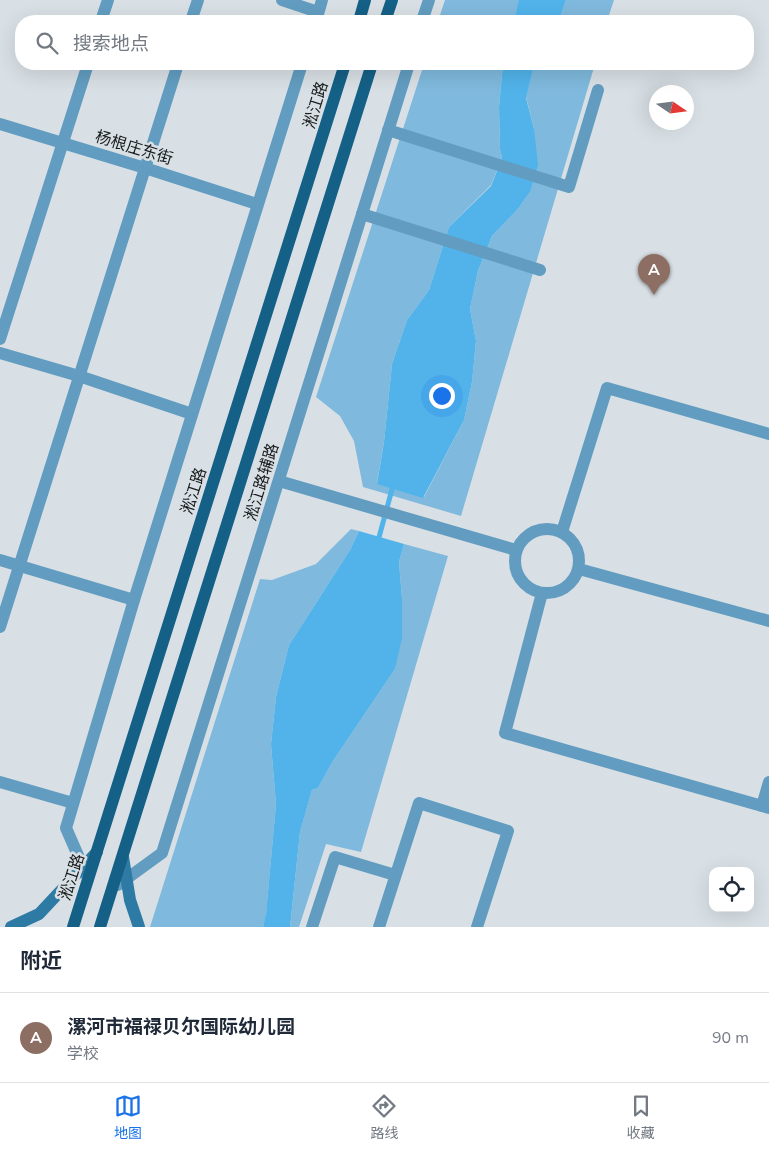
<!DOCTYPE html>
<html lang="zh">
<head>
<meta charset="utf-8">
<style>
  body { margin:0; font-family:"Nunito Sans","Noto Sans SC",sans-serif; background:#f2f2f3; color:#1f2937 }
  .controls { position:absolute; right:15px; bottom:15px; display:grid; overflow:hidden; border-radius:10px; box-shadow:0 5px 20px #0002 }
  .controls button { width:45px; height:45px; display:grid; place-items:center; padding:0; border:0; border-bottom:1px solid #e0e1e3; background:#fff; color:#1f2937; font:25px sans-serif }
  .compass { position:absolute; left:649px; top:85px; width:45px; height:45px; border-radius:50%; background:#fff; box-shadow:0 5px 20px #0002; rotate:103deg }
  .you { position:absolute; left:441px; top:395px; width:18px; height:18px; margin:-12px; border:4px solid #fff; border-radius:50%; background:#1a73e8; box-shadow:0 0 0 8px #1a73e833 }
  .badge { display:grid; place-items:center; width:32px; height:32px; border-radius:50%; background:#1a73e8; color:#fff; font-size:16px; font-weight:700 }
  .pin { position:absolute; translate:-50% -41px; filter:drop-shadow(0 1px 2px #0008) }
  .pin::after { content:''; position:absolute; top:26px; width:18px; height:15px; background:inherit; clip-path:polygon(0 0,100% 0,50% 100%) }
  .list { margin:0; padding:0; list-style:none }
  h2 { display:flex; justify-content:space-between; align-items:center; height:65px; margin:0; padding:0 20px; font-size:21px }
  h2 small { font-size:16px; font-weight:400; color:#747a83 }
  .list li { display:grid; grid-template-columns:32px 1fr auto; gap:15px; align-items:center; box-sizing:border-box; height:90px; padding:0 20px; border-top:1px solid #e0e1e3 }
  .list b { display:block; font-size:19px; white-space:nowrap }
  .list p { margin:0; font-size:16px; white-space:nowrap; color:#747a83 }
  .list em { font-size:16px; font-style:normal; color:#747a83 }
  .icon { flex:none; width:28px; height:28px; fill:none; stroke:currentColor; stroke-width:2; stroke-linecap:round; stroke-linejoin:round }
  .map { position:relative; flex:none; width:769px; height:927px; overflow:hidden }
  .search { position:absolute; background:#fff; box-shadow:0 5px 20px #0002; left:15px; right:15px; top:15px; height:55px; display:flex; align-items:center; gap:12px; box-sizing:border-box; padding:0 18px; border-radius:20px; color:#747a83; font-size:19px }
  .sheet { height:155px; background:#fff }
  nav { display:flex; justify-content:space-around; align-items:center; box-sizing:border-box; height:70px; border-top:1px solid #e0e1e3; background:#fff; font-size:14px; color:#747a83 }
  nav a { display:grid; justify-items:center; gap:2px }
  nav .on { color:#1a73e8 }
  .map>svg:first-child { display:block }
  .green { fill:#7fb9dd }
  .water { fill:#51b3ea }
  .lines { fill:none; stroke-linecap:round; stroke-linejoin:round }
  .stream { stroke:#51b3ea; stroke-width:5 }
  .minor { stroke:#629dc1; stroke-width:12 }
  .secondary { stroke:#2d7aa4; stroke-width:12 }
  .primary { stroke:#156086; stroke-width:12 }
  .labels { text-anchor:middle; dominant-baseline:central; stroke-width:5; stroke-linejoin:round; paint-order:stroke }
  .street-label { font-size:16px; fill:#191c1d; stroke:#d9e0e5 }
</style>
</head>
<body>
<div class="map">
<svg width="769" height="927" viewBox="0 0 769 927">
  <rect width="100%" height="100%" fill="#d9e0e5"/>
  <g class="green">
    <polygon points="445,0 519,0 519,3 514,21 438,21"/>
    <polygon points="566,0 614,0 607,21 559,21"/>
    <polygon points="424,64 503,64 499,107 500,149 502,158 491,185 449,227 429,290 407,320 392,364 384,442 377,483 424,497 464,420 472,382 476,341 470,309 478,271 492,236 518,209 530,192 534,129 526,97 533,70 537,64 595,64 461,516 363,487 354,441 340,416 316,397"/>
    <polygon points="351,529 359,531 350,550 289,645 276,697 271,744 276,804 266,915 263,927 150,927 260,579 272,580 316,564"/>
    <polygon points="404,544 448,556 361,852 326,844 299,927 290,927 300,832 312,790 318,788 333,761 395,669 402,599 399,562"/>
  </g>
  <g class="water">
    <polygon points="519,0 566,0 559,21 514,21"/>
    <polygon points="503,64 537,64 533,70 526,98 534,129 538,165 530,192 518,209 492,236 478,271 470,309 476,341 472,382 464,420 423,498 377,484 384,442 392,364 407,320 429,290 449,227 491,186 502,158 500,149 499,107"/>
    <polygon points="359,531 404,544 399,562 402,599 402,638 395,669 333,761 318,788 312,790 300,832 290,927 263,927 266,914 276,804 271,744 276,697 289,645 350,550"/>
  </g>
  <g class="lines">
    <polyline class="stream" points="378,541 394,482"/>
    <g class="minor">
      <polyline points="282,0 318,12"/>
      <polyline points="101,21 108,0"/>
      <polyline points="191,21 198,0"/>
      <polyline points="316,21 322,0"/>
      <polyline points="422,21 429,0"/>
      <polyline points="0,124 145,168 257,204"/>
      <polyline points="388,130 569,187 598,90"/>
      <polyline points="362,214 540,270"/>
      <polyline points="0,339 88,64"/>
      <polyline points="0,353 79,376 192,414"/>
      <polyline points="279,481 516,550"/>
      <circle cx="547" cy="561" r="32"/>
      <polyline points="562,532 607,388 769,434"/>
      <polyline points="0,560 134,600"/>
      <polyline points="579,569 769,621"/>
      <polyline points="542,593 505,733 769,808"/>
      <polyline points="0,627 178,64"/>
      <polyline points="0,782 73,803"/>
      <polyline points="762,806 769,782"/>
      <polyline points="87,876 66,828 134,600 302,64"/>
      <polyline points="118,885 162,853 409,64"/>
      <polyline points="312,927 335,857 395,875"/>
      <polyline points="379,927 419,803 508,831 477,927"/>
    </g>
    <g class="secondary">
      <polyline points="123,857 130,900 139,927"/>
      <polyline points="11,927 39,914 97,852"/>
    </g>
    <g class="primary">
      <polyline points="359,21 365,0"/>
      <polyline points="385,21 392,0"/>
      <polyline points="73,927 345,64"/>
      <polyline points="100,927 372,64"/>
    </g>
  </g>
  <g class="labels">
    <g class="street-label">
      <text transform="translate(316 105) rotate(-73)">淞江路</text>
      <text transform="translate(134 148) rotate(17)">杨根庄东街</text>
      <text transform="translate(262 482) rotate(-73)">淞江路辅路</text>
      <text transform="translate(194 491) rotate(-72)">淞江路</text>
      <text transform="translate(72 877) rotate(-72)">淞江路</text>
    </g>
  </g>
</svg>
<div class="controls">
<button><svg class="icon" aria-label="locate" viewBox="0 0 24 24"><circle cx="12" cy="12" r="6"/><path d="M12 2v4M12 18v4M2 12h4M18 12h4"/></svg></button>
</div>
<svg class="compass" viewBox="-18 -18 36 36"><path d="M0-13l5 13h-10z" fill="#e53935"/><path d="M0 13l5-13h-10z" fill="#747a83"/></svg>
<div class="you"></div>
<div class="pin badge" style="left:654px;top:295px;background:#8d6e63">A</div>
<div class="search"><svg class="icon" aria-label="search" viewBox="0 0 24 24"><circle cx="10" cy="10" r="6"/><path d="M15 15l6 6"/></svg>搜索地点</div>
</div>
<section class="sheet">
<h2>附近<small></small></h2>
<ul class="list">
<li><span class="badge" style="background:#8d6e63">A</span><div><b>漯河市福禄贝尔国际幼儿园</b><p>学校</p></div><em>90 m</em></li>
</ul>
</section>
<nav>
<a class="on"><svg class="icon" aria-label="map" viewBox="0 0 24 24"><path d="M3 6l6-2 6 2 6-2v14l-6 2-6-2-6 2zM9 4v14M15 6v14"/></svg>地图</a>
<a><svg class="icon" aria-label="directions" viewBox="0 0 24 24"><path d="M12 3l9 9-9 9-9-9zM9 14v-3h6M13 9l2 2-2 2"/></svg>路线</a>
<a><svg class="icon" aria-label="saved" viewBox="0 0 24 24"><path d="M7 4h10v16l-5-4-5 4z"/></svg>收藏</a>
</nav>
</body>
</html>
